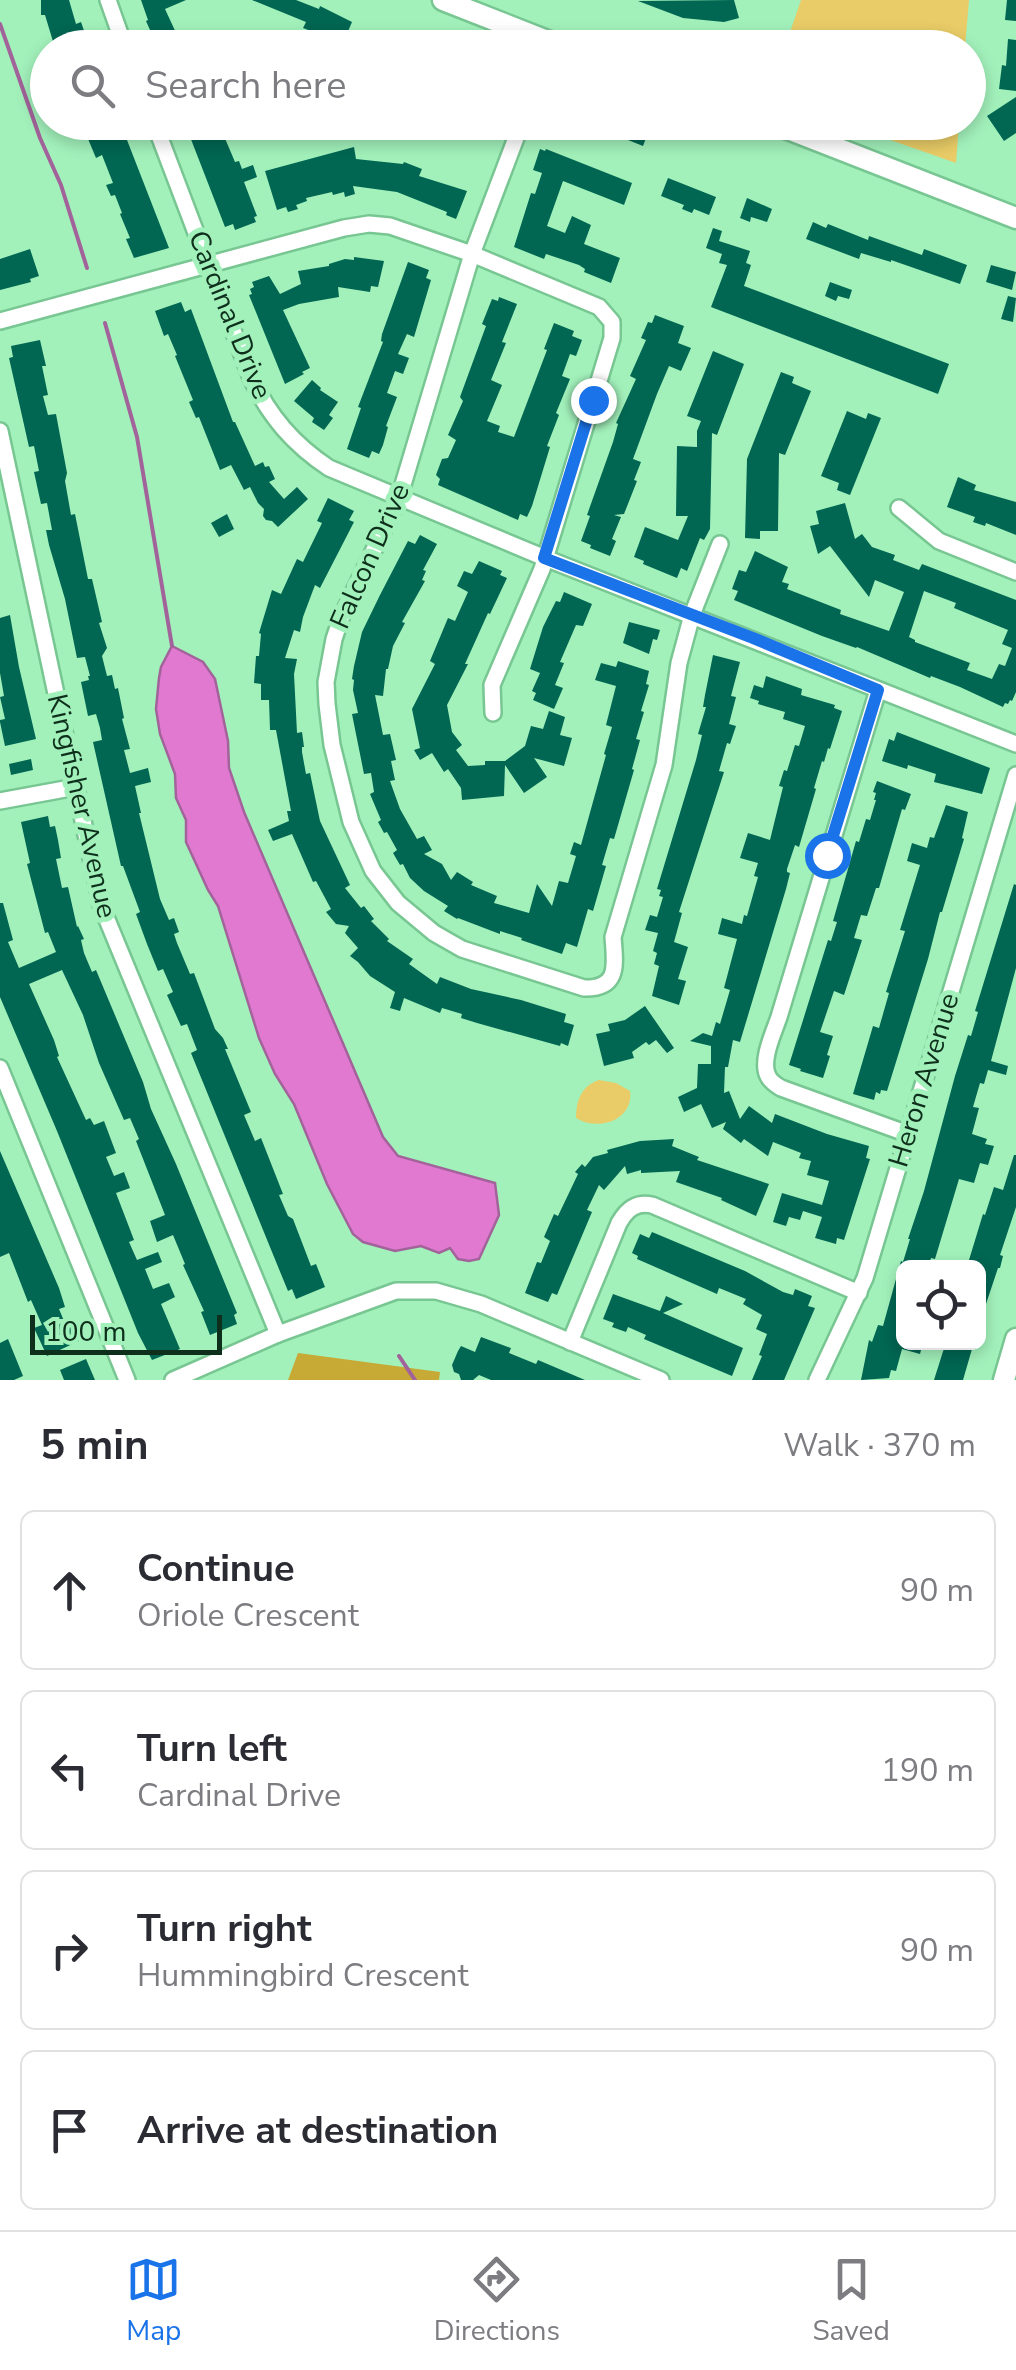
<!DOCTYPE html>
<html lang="en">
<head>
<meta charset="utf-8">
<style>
  body { margin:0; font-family:"Nunito Sans",sans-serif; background:#f7f7f7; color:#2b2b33 }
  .controls { position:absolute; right:30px; bottom:30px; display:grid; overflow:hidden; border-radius:15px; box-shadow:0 5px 15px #0003 }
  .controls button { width:90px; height:90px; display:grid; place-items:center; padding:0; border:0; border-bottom:2px solid #e1e1e2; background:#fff; color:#2b2b33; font:50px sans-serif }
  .scale { position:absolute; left:30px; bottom:25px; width:192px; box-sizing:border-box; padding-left:10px; border:5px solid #0e2f1b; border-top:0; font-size:28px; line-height:35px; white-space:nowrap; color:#0e2f1b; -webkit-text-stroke:8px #a2f1bb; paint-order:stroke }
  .stop { position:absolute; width:30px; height:30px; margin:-22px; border:8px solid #1a73e8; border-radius:50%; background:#fff }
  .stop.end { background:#1a73e8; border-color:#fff; box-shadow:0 2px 10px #0008 }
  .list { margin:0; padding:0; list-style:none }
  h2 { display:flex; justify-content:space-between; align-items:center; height:130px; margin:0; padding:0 40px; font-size:42px }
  h2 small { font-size:32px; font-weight:400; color:#7c7c81 }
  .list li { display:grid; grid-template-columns:65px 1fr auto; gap:30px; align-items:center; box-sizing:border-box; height:160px; margin:0 20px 20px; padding:0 20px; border:2px solid #e1e1e2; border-radius:15px }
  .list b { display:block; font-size:38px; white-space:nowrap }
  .list p { margin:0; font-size:32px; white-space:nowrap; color:#7c7c81 }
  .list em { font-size:32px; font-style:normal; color:#7c7c81 }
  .icon { flex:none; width:55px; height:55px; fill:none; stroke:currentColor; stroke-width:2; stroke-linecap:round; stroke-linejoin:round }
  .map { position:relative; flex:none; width:1016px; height:1380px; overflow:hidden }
  .search { position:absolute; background:#fff; box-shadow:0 5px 15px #0003; left:30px; right:30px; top:30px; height:110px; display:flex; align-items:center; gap:25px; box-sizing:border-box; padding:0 35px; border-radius:55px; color:#7c7c81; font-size:38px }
  .sheet { height:850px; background:#fff }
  nav { display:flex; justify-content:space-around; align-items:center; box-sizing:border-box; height:140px; border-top:2px solid #e1e1e2; background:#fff; font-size:28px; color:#7c7c81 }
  nav a { display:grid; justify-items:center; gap:5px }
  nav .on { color:#1a73e8 }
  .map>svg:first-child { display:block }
  .green { fill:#e9cc67 }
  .forest { fill:#c7a936 }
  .water { fill:#e179d0; stroke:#a2639a; stroke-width:2.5 }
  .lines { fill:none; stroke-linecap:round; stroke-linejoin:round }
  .stream { stroke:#a2639a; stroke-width:4 }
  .building { fill:#016652; fill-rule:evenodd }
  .minor-casing { stroke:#78c692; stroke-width:20 }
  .secondary-casing { stroke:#78c692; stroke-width:25 }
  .minor { stroke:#fff; stroke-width:15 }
  .secondary { stroke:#fff; stroke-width:20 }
  .route { stroke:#1a73e8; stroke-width:12 }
  .labels { text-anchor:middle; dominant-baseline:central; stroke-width:10; stroke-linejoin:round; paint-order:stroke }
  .street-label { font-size:28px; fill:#0e2f1b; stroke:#a2f1bb }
</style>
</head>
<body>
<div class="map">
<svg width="1016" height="1380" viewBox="0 0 1016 1380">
  <rect width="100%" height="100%" fill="#a2f1bb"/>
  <g class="green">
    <polygon points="801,0 969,0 965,47 785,47"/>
    <polygon points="842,123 959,123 956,163"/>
    <path d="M599,1080L616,1083L630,1091C634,1120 598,1132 576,1118C576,1101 581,1086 599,1080Z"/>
  </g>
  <polygon class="forest" points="298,1353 440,1372 439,1380 288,1380"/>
  <polygon class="water" points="172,646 203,662 215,679 228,741 229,768 244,812 383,1137 398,1156 495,1183 499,1215 479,1259 469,1261 458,1259 450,1248 439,1253 421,1246 395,1251 363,1242 353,1234 327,1184 294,1104 275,1074 259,1038 218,906 208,890 186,842 186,820 176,798 175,774 160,734 156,709 159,678 161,667"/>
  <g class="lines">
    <g class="stream">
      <polyline points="0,24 40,138 61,185 87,268"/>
      <polyline points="105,323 137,437 172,646"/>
      <polyline points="399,1356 415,1380"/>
    </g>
  </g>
  <g class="building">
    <polygon points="41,0 69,0 76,24 81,22 90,48 55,48 45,15 41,15"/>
    <polygon points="141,0 186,0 165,9 183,48 158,48 146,21 148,20"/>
    <polygon points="252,0 296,0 319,9 320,6 352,22 343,43 303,28 306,22"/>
    <polygon points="734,0 739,18 724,22 683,18 638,1"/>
    <polygon points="1007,0 1016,0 1016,21 1005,20"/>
    <polygon points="1008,39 1016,40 1016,91 999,89 1002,65 1006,66"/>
    <polygon points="1016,97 1016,133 1004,141 987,116"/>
    <polygon points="88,122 120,122 169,248 134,258 126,239 130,238 120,214 122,213 115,195 111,196 106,185 113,183 102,155 96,158 86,134 92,132"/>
    <polygon points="191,122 218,122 235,162 239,161 242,169 253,165 257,177 244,182 257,216 254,217 256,222 235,230 233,224 225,227 187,129 192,127"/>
    <polygon points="583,122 652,122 643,146"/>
    <polygon points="354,147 356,159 403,164 404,162 422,169 419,176 467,191 456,219 446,215 447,212 397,192 353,186 355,194 345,197 344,192 333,195 332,192 306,198 307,201 296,205 298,209 288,212 286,207 277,210 265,171"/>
    <polygon points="540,149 545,151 546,149 632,183 624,205 563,181 547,226 565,233 572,216 591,225 584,244 620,258 611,283 584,272 585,269 579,265 546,254 544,259 514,247 531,193 535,194 542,173 533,170"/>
    <polygon points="668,178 716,197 709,215 694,209 692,213 682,209 684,205 661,196"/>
    <polygon points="747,198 772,209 767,222 751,217 750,222 740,218"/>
    <polygon points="813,222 826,228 828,224 868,240 869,236 922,255 924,249 967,265 960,284 891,260 891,262 861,253 859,259 806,239"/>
    <polygon points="713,228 722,231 719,241 750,251 746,263 751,265 744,286 949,364 938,394 711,307 727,265 719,263 722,254 706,248"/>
    <polygon points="30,249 39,276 30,279 31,282 0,290 0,259"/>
    <polygon points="354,257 384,261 378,287 371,286 370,292 338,287 339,297 299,304 283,310 310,368 302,372 304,374 285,384 249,295 252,294 250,289 254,287 252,282 269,276 280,294 301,284 298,271 329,266 329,264 345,259 354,260"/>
    <polygon points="408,262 429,270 426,278 431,280 414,337 407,334 398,354 409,358 403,374 395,371 387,393 397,397 386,426 388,427 383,445 379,454 372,451 369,458 347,449 361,408 358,407 383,342 381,341 382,334"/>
    <polygon points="991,265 1016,272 1012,290 986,282"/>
    <polygon points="830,282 852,290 849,299 838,296 836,301 825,296"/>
    <polygon points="1008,296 1016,298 1013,322 1001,319"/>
    <polygon points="499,297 517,304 502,342 506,343 491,380 502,385 487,421 500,426 498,432 514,437 547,350 544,349 554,323 574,331 572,336 582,340 576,356 570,354 562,376 570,379 556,413 559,415 547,446 550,447 532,506 527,517 520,514 518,520 438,485 440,479 436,475 442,459 448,458 456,440 448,435 463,401 460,397 486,326 482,324 492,299 498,301"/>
    <polygon points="181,302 185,312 191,309 233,422 235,422 255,466 263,462 265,467 269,466 275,479 269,482 284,499 297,487 308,499 278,527 272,521 266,520 263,516 264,509 258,503 250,487 244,490 231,465 220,470 199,417 196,418 189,402 193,400 175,356 177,355 168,334 164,336 155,311"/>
    <polygon points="655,315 684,326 678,343 691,348 681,371 669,366 657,394 633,459 641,462 634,480 637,481 624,514 614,515 621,517 612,539 616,541 610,556 590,548 591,545 581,541 590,516 587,515 613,442 618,424 616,423 636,379 630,376 646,340 641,338 648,322 652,323"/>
    <polygon points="40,340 46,366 42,366 48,395 43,396 48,415 56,414 67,473 65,481 71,515 75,514 88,579 92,579 102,622 99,623 107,648 102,656 107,676 112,675 115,689 118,688 124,718 122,719 130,749 124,750 130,773 148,768 151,782 135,786 141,813 139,813 160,899 169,920 174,918 179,932 174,934 177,943 190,974 194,973 215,1029 223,1038 228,1049 225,1049 251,1112 244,1115 255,1141 261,1138 283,1194 279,1195 288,1216 293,1219 311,1266 316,1264 325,1287 296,1299 292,1289 288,1291 281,1274 191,1053 197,1050 187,1024 181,1026 167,995 173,992 163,969 158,971 147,944 136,914 140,912 123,866 121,866 93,742 102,740 100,728 96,714 88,716 81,682 89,680 88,676 90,676 85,657 77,658 65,599 49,545 46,530 52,530 47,503 41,504 34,472 39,471 34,446 29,447 9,358 13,357 11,346"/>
    <polygon points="713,351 744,364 717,435 712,433 710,529 704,540 700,538 687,571 681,568 677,578 643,564 644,561 634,557 645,527 678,540 688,516 676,516 677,446 697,447 697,431 701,421 687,416"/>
    <polygon points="781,372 794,377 792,383 811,391 785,455 779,453 778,531 760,531 760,539 745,538 747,459"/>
    <polygon points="312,380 321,388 320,390 338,402 329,415 333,418 324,430 312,422 314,418 294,401"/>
    <polygon points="847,411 866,419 868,413 881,418 850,495 837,490 839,483 821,476"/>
    <polygon points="958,477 976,485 974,490 1016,502 1016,535 986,523 985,526 973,522 975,517 947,507"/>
    <polygon points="328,498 354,511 349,520 354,522 320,588 315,585 303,617 300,632 294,630 285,658 297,659 294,674 297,733 302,732 304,747 302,747 302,752 306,774 310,773 320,821 350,885 345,888 361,908 364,906 374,919 371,921 389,939 387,941 413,959 409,964 437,984 440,977 471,989 521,1000 566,1014 564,1022 574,1025 568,1046 561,1043 560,1046 477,1023 461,1018 462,1014 442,1008 440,1013 404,998 400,1011 390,1008 395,992 370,976 358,962 350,956 358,948 345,933 349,926 336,924 326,912 331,909 316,881 313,882 292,834 273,841 268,830 289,821 287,811 291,811 276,730 270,730 269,700 261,700 261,684 254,683 256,656 259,656 261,634 259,633 272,590 281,594 297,559 303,562 322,523 317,521"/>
    <path d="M845,503L855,539L862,534L872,547L895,555L893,560L919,570L922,564L1016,600V692L1012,701L1010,700L1008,704L1005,703L1003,707L960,687L931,676L930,678L923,675L857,647L856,648L822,636L734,600L738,591L732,589L739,570L746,572L755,551L788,567L782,582L789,584L787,589L841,610L840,614L889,631L904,592L875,580L869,597L830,546L818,554L810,526L819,524L816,511ZM924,591L956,603L954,608L1008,630L1002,644L1012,648L1005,666L999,664L992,679L967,670L970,663L915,642V640L909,637Z"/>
    <polygon points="227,514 234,529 219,537 211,523"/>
    <polygon points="420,535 437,544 423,570 426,571 422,580 425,581 402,622 405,623 393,646 388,669 386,669 383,696 375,695 383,735 390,734 396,760 391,761 395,780 390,781 400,809 417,839 424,836 432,850 424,854 442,864 451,880 457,872 473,882 471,885 497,896 494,903 529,913 537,884 552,906 559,881 568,883 576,856 570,854 574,842 581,845 606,755 604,754 612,727 606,725 616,686 595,680 601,663 616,667 618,661 649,671 646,684 649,685 641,711 644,712 636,739 640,740 632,769 634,770 614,839 610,838 602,865 606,866 593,911 588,909 577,947 566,943 562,954 521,940 522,938 500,931 500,934 492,931 458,918 457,919 444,911 448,906 424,891 410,878 403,864 400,865 393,853 397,850 387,832 384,833 378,822 381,820 370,794 374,792 371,773 364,774 352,714 358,713 353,690 354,680 352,679 354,666 362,632 380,595 408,541 415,544"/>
    <polygon points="479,561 502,571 500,575 507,578 490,614 488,613 465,664 468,664 447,705 452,732 462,745 456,750 468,766 485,765 485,761 505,761 525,746 531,726 543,729 549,711 565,717 560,735 572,738 564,766 534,758 547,777 524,793 505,765 504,796 462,800 461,788 448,769 444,772 432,753 420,760 414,750 420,748 412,709 435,664 430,661 448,618 455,621 468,592 457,586 464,571 472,574"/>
    <polygon points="564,592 592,604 583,626 576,625 560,662 564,663 555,685 563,688 554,709 533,700 536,693 532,691 540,673 530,669 543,627 556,601 560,602"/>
    <polygon points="10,615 19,667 36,739 5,746 0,722 0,720 5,719 0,697 4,696 0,673 0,618"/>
    <polygon points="629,622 660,630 657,640 653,639 649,654 623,643"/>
    <polygon points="713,655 740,662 731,696 736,697 729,724 736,726 730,744 727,743 719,771 724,772 679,912 682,913 674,942 688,947 678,979 686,981 679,1005 652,996 659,966 654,964 657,953 653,951 658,933 645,930 650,915 657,917 663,897 659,896 661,890 657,889 696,760 702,735 698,734 706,707 703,707 705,695"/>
    <polygon points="766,676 802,689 801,695 835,705 834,708 842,711 830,749 828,748 824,762 822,761 814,788 816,789 799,847 795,845 787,869 787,872 790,873 786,889 740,1042 733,1040 728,1067 725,1067 724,1093 729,1091 740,1119 749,1106 772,1123 775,1114 827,1134 869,1146 866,1158 870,1159 844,1240 837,1238 836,1244 815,1238 822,1217 803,1211 800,1220 789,1217 786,1226 773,1222 782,1193 822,1205 829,1181 807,1175 811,1161 799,1158 801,1153 773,1142 768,1156 744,1139 741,1143 723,1129 726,1122 712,1128 701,1104 684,1112 678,1097 697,1088 698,1064 711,1064 711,1046 690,1041 703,1033 712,1036 716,1022 720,1024 730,990 724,988 737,939 718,934 722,918 742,924 744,915 747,916 758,877 754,876 758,863 740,858 748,833 770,840 783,787 779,786 784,770 787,771 795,745 799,746 805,726 783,719 785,712 758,704 759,701 750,698 754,685 763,688"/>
    <polygon points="897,732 990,768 982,794 934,782 936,774 908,765 907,769 882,761 889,739 894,741"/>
    <polygon points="31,759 33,770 11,775 9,764"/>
    <polygon points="877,781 911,794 905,810 902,809 879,888 876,888 867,916 861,915 854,938 862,940 844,995 834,991 820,1032 833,1036 827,1055 830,1056 823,1078 800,1071 801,1069 789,1065 828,940 831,941 837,922 833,921 856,841 859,842 866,819 870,820 876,800 874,800 876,793 873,792"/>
    <polygon points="946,805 968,812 962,838 964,839 942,912 940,912 928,959 887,1091 881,1090 880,1094 876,1092 874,1100 853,1094 873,1026 879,1028 889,993 886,992 905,931 900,930 920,865 907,861 912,843 927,848 930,837 934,838"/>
    <polygon points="48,816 50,827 55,826 58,840 61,858 56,859 62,888 68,887 77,927 78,926 84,939 81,940 84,953 92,972 96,970 143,1082 151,1109 176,1164 237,1313 234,1315 237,1324 210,1335 201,1312 204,1311 183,1265 185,1264 173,1235 157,1242 150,1221 165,1215 136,1141 139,1139 130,1118 124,1120 99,1063 83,1015 62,970 29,984 54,1040 59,1056 57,1057 86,1120 90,1118 94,1125 104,1121 116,1153 106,1157 114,1176 124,1172 130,1188 116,1193 134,1240 129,1242 137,1260 158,1252 162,1262 145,1269 153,1289 169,1283 175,1297 161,1304 180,1349 152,1360 138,1333 57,1131 0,997 0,903 3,903 13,940 8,942 19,968 56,952 48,932 45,933 27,864 30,863 21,822"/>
    <polygon points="1014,884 1016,885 1016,968 991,1061 1008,1066 1006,1075 988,1070 984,1084 980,1083 973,1107 979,1108 972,1134 987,1139 985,1144 994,1146 988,1165 980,1163 974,1183 959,1179 935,1259 931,1258 928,1268 904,1268 904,1342 923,1342 920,1354 902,1349 896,1371 891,1370 889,1378 861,1380 869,1340 872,1342 878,1325 883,1326 901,1261 903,1262 910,1239 908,1239 924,1191 955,1076 968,1035 971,1036 978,1012 975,1011"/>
    <polygon points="645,1006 674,1048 667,1053 656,1040 649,1045 646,1042 632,1052 634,1058 604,1066 596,1034 610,1031 608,1024 625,1020"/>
    <polygon points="674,1139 672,1146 699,1157 697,1160 769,1184 756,1216 721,1200 722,1198 676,1182 680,1171 641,1173 641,1170 627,1174 625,1166 604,1190 599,1185 587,1210 592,1212 557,1295 552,1293 548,1302 525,1293 537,1262 541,1263 550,1241 544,1237 554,1214 558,1216 578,1174 575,1172 582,1164 585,1167 593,1157 608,1153 607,1150 640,1141"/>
    <polygon points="0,1151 59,1288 65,1307 59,1309 67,1328 74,1325 81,1340 47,1356 34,1328 42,1325 31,1300 28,1302 9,1253 0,1257"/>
    <polygon points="1014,1155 1016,1155 1016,1207 1000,1255 1003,1256 1000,1268 998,1268 981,1319 978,1318 978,1262 969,1260 983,1214 985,1215 994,1187 1003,1190"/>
    <polygon points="652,1232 745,1271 783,1292 793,1295 795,1289 812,1296 808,1306 815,1308 784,1380 752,1380 762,1356 759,1355 767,1334 756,1329 762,1315 743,1304 746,1299 719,1288 717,1294 637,1259 638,1256 632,1253 640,1234 649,1238"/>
    <polygon points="613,1294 660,1311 666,1296 683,1304 663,1313 743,1348 732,1376 644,1339 646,1335 628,1327 626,1332 612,1327 614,1323 603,1319"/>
    <polygon points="481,1337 511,1348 509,1353 536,1364 538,1360 585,1380 491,1380 479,1375 473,1380 461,1380 459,1374 454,1372 452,1365 458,1351 461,1346 475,1352"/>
    <polygon points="8,1339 23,1376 14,1380 0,1380 0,1343"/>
    <polygon points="946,1342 974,1342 963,1380 934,1380"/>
    <polygon points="86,1359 95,1380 64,1380 60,1370"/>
  </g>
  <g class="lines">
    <defs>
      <g id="minor">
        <polyline points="108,0 125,48"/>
        <path d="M154,122L251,378C270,417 293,444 329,468L545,558L1016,744"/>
        <path d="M522,122L472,254L399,498L341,618L334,639L326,682L327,704L332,745L351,822L373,871L398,903L434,933L462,949L584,988C620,989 615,964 613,937L664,765L679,663L692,615L720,544"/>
        <polyline points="0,321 344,228 369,224 390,226 472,254 599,307 612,322 612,338 542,569 492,685 493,713"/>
        <polyline points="0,431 101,905 278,1334"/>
        <polyline points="899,508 939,541 1016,572"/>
        <path d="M878,690L779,1017C774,1032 760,1061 768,1076C770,1081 776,1085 781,1088L908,1134"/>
        <polyline points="0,801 76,787"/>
        <polyline points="0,1068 127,1380"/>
        <path d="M570,1342L619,1223C627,1209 636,1202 652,1205L859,1293"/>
        <polyline points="173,1380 278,1334 396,1291 436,1291 481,1304 661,1380"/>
        <polyline points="817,1380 865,1278 1016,775"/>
      </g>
      <g id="secondary">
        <polyline points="443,0 565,48"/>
        <polyline points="770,122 1016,218"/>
        <polyline points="1004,1380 1016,1339"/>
      </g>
    </defs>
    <use href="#minor" class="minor-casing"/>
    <use href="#secondary" class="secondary-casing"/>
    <use href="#minor" class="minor"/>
    <use href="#secondary" class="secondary"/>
  </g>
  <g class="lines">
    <polyline class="route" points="593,400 544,558 753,638 878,690 827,855"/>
  </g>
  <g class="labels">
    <g class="street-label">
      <text transform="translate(230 315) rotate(68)">Cardinal Drive</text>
      <text transform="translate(370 556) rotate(-66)">Falcon Drive</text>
      <text transform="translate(82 806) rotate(77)">Kingfisher Avenue</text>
      <text transform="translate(924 1080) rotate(-73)">Heron Avenue</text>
    </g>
  </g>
</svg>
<div class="controls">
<button><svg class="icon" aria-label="locate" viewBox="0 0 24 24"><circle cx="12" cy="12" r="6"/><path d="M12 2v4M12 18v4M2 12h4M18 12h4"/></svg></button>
</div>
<div class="scale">100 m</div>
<div class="stop" style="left:827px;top:855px"></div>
<div class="stop end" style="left:593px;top:400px"></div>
<div class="search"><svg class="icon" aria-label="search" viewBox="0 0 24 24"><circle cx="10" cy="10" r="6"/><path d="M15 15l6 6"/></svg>Search here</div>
</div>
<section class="sheet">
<h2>5 min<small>Walk · 370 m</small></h2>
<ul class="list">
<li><svg class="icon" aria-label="ahead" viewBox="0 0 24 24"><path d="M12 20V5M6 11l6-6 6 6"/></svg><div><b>Continue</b><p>Oriole Crescent</p></div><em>90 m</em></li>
<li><svg class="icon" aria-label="left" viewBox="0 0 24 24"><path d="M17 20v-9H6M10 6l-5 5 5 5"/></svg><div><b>Turn left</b><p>Cardinal Drive</p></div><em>190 m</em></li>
<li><svg class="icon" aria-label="right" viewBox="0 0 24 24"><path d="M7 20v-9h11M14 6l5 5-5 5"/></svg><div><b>Turn right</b><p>Hummingbird Crescent</p></div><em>90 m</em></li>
<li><svg class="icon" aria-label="arrive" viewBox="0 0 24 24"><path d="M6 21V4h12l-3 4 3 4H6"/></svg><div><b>Arrive at destination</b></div></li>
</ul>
</section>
<nav>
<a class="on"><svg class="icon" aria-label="map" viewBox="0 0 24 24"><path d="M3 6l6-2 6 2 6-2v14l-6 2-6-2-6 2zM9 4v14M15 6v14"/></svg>Map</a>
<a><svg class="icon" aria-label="directions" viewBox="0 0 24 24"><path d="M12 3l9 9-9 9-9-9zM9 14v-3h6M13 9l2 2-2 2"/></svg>Directions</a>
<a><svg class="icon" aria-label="saved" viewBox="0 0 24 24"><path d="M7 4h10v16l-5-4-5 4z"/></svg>Saved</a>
</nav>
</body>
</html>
